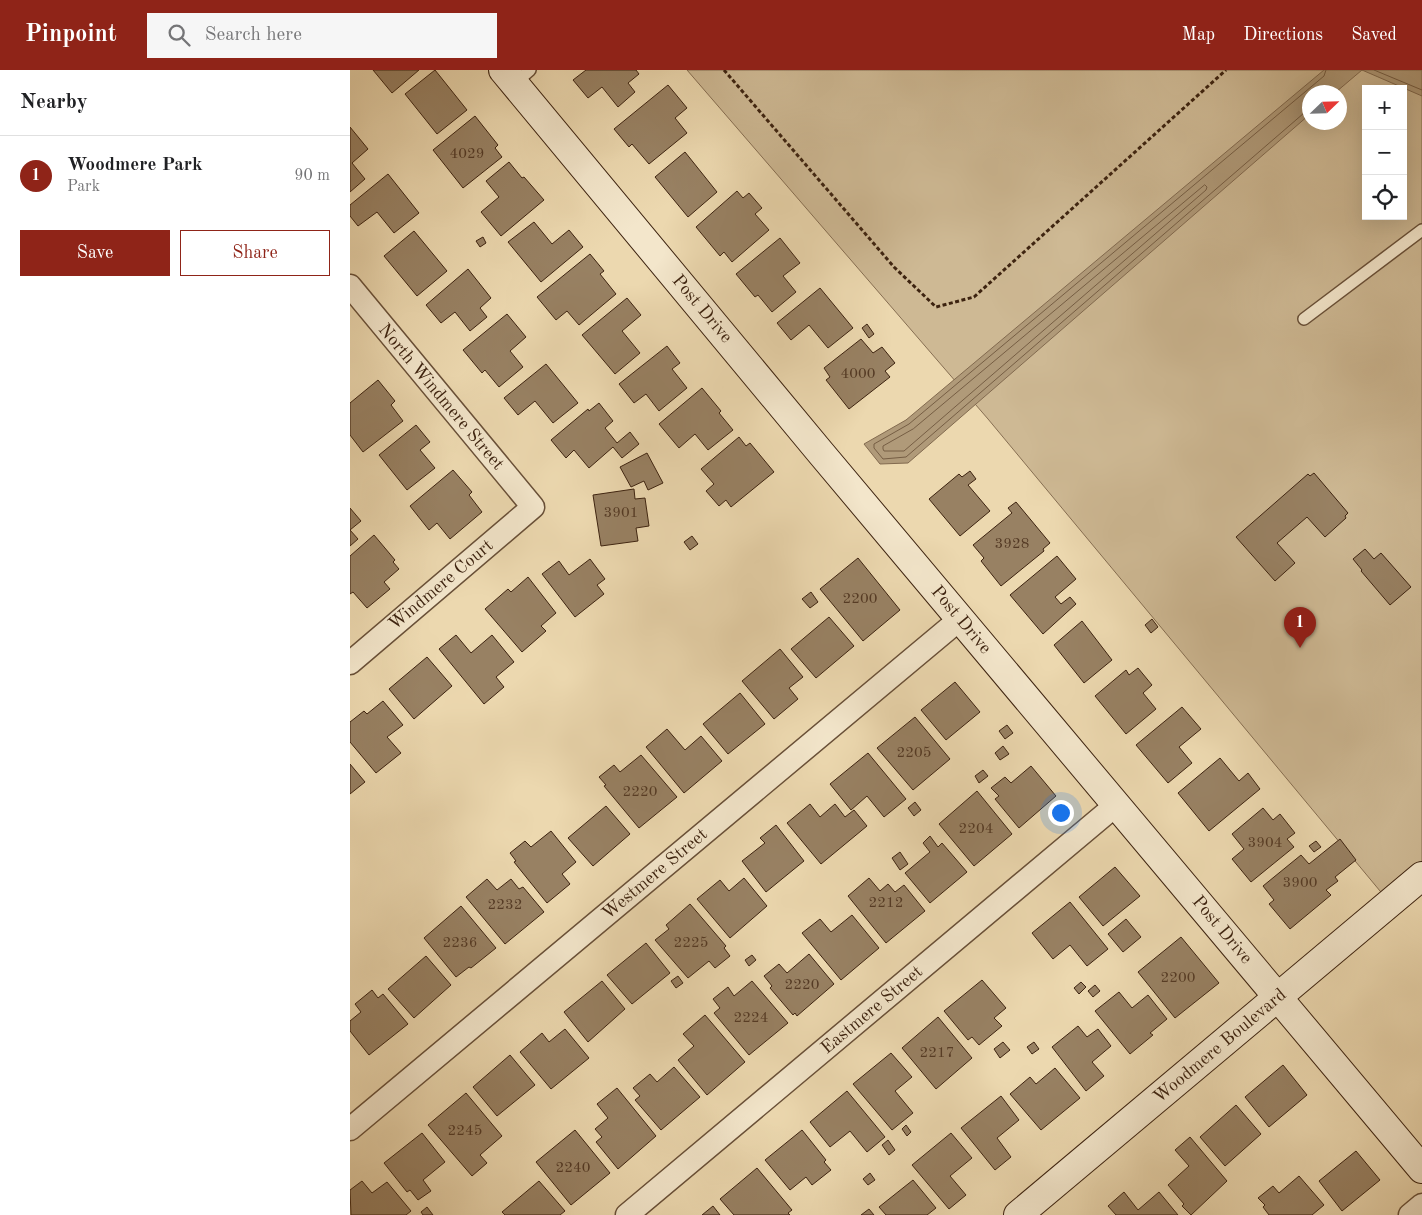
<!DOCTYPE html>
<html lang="en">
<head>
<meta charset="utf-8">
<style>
  body { margin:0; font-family:"Old Standard TT",serif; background:#f6f6f6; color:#202124 }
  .controls { position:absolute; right:15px; top:15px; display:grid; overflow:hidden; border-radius:0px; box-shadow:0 5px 20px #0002 }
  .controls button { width:45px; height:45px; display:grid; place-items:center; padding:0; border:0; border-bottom:1px solid #e0e0e0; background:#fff; color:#202124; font:25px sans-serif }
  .compass { position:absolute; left:952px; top:15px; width:45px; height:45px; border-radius:50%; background:#fff; box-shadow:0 5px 20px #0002; rotate:67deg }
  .you { position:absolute; left:710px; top:742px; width:18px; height:18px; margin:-12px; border:4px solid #fff; border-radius:50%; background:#1a73e8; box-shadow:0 0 0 8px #1a73e833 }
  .badge { display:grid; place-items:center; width:32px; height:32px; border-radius:50%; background:#8f2418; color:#fff; font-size:16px; font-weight:700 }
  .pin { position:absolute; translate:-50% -41px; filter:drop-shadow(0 1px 2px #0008) }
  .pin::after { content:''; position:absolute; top:26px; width:18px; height:15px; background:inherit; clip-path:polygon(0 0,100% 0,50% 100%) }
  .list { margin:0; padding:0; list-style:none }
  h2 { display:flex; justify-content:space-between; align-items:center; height:65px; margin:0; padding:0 20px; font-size:21px }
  h2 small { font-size:16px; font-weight:400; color:#757577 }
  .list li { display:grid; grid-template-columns:32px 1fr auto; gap:15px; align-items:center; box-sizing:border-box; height:80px; padding:0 20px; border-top:1px solid #e0e0e0 }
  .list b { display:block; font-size:19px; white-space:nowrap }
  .list p { margin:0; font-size:16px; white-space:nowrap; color:#757577 }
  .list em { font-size:16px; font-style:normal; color:#757577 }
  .actions { display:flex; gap:10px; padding:15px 20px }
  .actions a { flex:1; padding:11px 0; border:1px solid #8f2418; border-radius:0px; text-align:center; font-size:18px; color:#8f2418 }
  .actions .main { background:#8f2418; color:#fff }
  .icon { flex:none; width:28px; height:28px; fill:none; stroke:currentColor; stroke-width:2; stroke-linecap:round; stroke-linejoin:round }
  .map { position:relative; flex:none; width:1072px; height:1145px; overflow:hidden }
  header { display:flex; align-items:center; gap:30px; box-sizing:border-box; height:70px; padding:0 25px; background:#8f2418; color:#fff }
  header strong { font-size:24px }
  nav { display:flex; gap:28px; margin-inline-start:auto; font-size:18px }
  .search { width:350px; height:45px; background:#f6f6f6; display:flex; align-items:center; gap:12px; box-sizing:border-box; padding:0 18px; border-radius:0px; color:#757577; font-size:19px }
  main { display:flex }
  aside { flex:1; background:#fff }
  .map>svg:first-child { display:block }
  .green { fill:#ceb994; stroke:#866e52; fill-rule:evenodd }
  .water { fill:#b09a79; stroke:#826a4f }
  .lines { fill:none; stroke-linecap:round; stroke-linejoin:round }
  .shore { stroke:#765e44; stroke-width:1 }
  .building { fill:#988163; stroke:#3d2310 }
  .lane-casing { stroke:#695038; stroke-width:14 }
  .street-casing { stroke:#695038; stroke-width:25 }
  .secondary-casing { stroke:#3d2310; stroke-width:30 }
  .path { stroke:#3d2310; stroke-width:3; stroke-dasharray:4 2.5; stroke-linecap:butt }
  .lane { stroke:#f3e6cb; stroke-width:11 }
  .street { stroke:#f3e6cb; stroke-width:22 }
  .secondary { stroke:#f3e6cb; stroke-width:28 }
  .labels { text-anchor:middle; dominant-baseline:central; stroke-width:4; stroke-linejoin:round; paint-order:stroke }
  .number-label { font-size:15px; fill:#543a25 }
  .street-label { font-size:18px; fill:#3d2310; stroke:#f3e6cb }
</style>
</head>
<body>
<header>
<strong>Pinpoint</strong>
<div class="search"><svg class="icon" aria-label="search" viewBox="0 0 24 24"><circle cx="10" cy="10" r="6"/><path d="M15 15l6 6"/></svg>Search here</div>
<nav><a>Map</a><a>Directions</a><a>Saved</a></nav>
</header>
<main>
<aside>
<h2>Nearby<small></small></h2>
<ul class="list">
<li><span class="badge">1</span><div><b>Woodmere Park</b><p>Park</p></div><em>90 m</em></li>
</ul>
<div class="actions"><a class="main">Save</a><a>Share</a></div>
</aside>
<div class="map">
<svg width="1072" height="1145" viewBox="0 0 1072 1145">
  <rect width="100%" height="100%" fill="#ecd8af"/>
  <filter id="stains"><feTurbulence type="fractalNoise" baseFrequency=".004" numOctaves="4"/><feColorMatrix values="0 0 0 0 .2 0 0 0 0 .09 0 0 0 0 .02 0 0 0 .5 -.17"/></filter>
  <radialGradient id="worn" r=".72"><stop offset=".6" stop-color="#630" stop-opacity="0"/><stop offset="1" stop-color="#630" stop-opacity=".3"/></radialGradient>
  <path class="green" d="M337,0H1072V806L1040,833L638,349ZM1016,19H1053V146H1016ZM959,22H989V52H959Z"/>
  <polygon class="water" points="974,0 1072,0 1072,26 1012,0 986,22 959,22 959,45 558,393 530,394 514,374 556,350"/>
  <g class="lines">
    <g class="shore">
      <polyline points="1024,0 1072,20"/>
      <polyline points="959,42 954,43 556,387 533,389 524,378 524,374 559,354 974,6 976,0"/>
      <polygon points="855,115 857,117 856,120 554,381 534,381 533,379 533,376 563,359"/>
    </g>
  </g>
  <g class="building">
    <polygon points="23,0 69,0 42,23"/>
    <polygon points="85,0 117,40 87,64 55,24"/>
    <polygon points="236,0 286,0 289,4 278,13 285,22 268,37 252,17 238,28 223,10"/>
    <polygon points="318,15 337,38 325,48 337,63 299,94 282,74 279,77 264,59"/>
    <polygon points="125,46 148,75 145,78 152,87 113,118 83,80"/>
    <polygon points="0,57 18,79 2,93 15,109 0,122"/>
    <polygon points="335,82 367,122 338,147 305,107"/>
    <polygon points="159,92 172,108 174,107 194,130 151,166 131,142 149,127 136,111"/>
    <polygon points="38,104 69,143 44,163 27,142 8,156 0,146 0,135"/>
    <polygon points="387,121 393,128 399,123 412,138 405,144 419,160 382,192 374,182 370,186 346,157"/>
    <polygon points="184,152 202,174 219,160 233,177 191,212 158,172"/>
    <polygon points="64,161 97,201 67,226 34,186"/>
    <polygon points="133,167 136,173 130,177 126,171"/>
    <polygon points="430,168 450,193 433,206 446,222 422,242 408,225 405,227 386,204"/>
    <polygon points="240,184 254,201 250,204 266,224 229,255 217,241 206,250 187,227"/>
    <polygon points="118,199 141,228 130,238 137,247 120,261 105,242 91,253 76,235"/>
    <polygon points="470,218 503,258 478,278 459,255 441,270 427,253"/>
    <polygon points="277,228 291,245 272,261 290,283 265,304 232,265"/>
    <polygon points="157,244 176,267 160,281 173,297 149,317 135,300 132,303 113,280"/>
    <polygon points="517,254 524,264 519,268 512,258"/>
    <polygon points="511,269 523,283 532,277 545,293 535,301 540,307 499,339 476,310 480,307 474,298"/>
    <polygon points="317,276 330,293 322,299 337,318 309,341 296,324 284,333 269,314"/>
    <polygon points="196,294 228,333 203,353 185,331 168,345 154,328"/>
    <polygon points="28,310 45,331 41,335 53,351 13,382 0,365 0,333"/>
    <polygon points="352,318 371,341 369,343 383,360 358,380 345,364 329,378 309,354"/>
    <polygon points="249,333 263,351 255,358 267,373 280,362 289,374 272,388 263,377 239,398 224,380 216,388 201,370 238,339 239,341"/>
    <polygon points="66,355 80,372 70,380 85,398 57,420 29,385"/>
    <polygon points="389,367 396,376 400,373 424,402 381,437 376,430 369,436 356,421 364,414 351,399"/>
    <polygon points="297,383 313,413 298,420 294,411 281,417 270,397"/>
    <polygon points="103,400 122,422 119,425 132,442 100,469 87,453 79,460 60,436"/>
    <polygon points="620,401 626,409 618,415 640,441 610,466 579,429 609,404 612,407"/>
    <polygon points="964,403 998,443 995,446 996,448 975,467 957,447 927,473 945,493 925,511 886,467 958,404 960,406"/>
    <polygon points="284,419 285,429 295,428 299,456 286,458 288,471 251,476 243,425"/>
    <polygon points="666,432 700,473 693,479 694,481 651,516 631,491 634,488 623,475 662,443 658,438"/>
    <polygon points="0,438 11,451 0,460 8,469 0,476"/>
    <polygon points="24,465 45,490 43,492 49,499 34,512 40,519 17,538 3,522 0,524 0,486"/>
    <polygon points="342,466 348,474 340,480 334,472"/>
    <polygon points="1015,479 1024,489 1031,483 1061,517 1040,535 1011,501 1012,500 1003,489"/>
    <polygon points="707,486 726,509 705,527 711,534 720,527 726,534 693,564 660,525"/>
    <polygon points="508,488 550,540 513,571 470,519"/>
    <polygon points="240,489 255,509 247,515 254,524 225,547 192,504 209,491 219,505"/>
    <polygon points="178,507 206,543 191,556 196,561 172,582 135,539 158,519 161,522"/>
    <polygon points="461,522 468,532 460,538 452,529"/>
    <polygon points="479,547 504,576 466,608 441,579"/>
    <polygon points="802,549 808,557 801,563 795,555"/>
    <polygon points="732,551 762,590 734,613 704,575"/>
    <polygon points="106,565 121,583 142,565 164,592 146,607 154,617 134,634 89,579"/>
    <polygon points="430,579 453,607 439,618 448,629 424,649 392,611"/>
    <polygon points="77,587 102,616 64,649 39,619"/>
    <polygon points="788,598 802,615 793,623 806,639 776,664 745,626 776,600 779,605"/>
    <polygon points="605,612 630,642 596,670 571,640"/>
    <polygon points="390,623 415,654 378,684 353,654"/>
    <polygon points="33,631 53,655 37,667 51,683 26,703 0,672 0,652 14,641 17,644"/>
    <polygon points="832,637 851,659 829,677 842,693 818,713 786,675"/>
    <polygon points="565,647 600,689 563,720 527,678"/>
    <polygon points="657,655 663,663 655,669 649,661"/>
    <polygon points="317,659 335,680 351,666 372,691 334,723 296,677"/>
    <polygon points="653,676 659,684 650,690 645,683"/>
    <polygon points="518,683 556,729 534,747 517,726 501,740 480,714"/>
    <polygon points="291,685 327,727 289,758 254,716 256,715 249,707 264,695 270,702"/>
    <polygon points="870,688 889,711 898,703 910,719 859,761 828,723"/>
    <polygon points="0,694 15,712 0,724"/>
    <polygon points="681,696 706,726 669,758 645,729 649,726 641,718 655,707 661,713"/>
    <polygon points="633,700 638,706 629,713 625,706"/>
    <polygon points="627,721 662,764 624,796 589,754"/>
    <polygon points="565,732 571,740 564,746 558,738"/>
    <polygon points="460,734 470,747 485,734 495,747 504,740 517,756 471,794 437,753"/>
    <polygon points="256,736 280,764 243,796 218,768"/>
    <polygon points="913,738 923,750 930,744 945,763 937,769 944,777 901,812 882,789 894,779 882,764"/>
    <polygon points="426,755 454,791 416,822 392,791 415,773 410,768"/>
    <polygon points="201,761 226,792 212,804 220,814 197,833 164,792 166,791 160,783 175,771 181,777"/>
    <polygon points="580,766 588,777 592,773 617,802 580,833 555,803 580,782 573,773"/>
    <polygon points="990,769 1006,790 985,807 988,811 976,820 981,825 940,859 919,834 924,830 913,816 951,785 959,794"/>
    <polygon points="966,771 971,777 964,782 959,776"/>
    <polygon points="550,782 558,794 550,800 542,788"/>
    <polygon points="765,797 790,826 753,856 729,827"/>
    <polygon points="394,808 417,836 380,868 347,829 370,810 379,821"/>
    <polygon points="519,808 530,821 538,814 545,822 554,815 575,841 536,873 498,826"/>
    <polygon points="137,809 147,820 161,809 169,819 173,817 194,842 155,874 116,827"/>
    <polygon points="720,832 758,879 737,896 720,875 703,889 682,863"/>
    <polygon points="340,834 376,876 374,878 380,886 365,898 359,891 338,908 305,870 319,859 316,855"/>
    <polygon points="111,836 146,878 121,898 119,897 106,907 74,868"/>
    <polygon points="502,845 529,878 491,910 452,863 470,849 481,862"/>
    <polygon points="776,849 791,867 773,882 758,864"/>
    <polygon points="831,867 869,913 825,948 788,902"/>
    <polygon points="296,873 320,903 282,934 257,905"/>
    <polygon points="459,884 484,914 447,946 445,943 443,945 420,918 422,916 414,906 429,894 437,903"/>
    <polygon points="402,885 406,890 399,896 395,890"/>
    <polygon points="76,886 101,915 64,948 38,919"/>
    <polygon points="328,906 333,913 326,918 321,911"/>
    <polygon points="632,910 656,938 644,948 652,956 629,975 622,967 618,970 594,941"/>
    <polygon points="252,911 275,939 238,972 214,942"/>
    <polygon points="402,911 438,953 399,985 364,943 370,938 363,929 378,917 384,926"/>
    <polygon points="731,912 736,917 729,924 724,918"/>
    <polygon points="745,915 750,921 743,927 738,921"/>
    <polygon points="22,920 28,928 33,924 58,954 19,985 0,961 0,951 11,942 5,934"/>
    <polygon points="769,922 782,938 798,925 817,949 800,963 803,965 780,984 745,941"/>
    <polygon points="355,945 395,992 357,1025 328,990 344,976 333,964"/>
    <polygon points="588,947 622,988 586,1019 552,978"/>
    <polygon points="728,956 737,967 748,959 761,976 742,992 754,1006 736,1021 702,977"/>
    <polygon points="215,959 239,988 201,1019 170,982 192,963 199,972"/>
    <polygon points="653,972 660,980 650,988 644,979"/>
    <polygon points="684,972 689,979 682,984 677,977"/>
    <polygon points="541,983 562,1007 545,1021 563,1043 542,1060 503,1014"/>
    <polygon points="160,985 185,1015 147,1046 123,1017"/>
    <polygon points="933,995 957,1025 919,1057 895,1027"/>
    <polygon points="324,997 350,1027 311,1060 285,1030 290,1026 283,1018 300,1004 307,1012"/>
    <polygon points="705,998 730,1028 691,1060 660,1024 680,1007 686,1014"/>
    <polygon points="267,1018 306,1066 268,1099 246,1072 252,1067 245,1059 258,1048 247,1034"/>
    <polygon points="497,1021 535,1067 517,1082 500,1061 480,1077 460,1052"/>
    <polygon points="116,1023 152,1066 130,1085 137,1093 122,1106 78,1055"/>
    <polygon points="651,1026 669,1050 647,1068 661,1087 645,1100 611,1058"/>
    <polygon points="886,1035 911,1064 875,1096 850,1067"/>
    <polygon points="556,1055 561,1062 557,1066 552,1059"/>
    <polygon points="225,1060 260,1103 221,1135 186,1092"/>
    <polygon points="452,1060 476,1090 474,1092 481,1100 462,1115 456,1107 440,1120 415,1090"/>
    <polygon points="72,1063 95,1092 73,1110 81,1121 68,1130 60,1120 57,1122 34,1093"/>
    <polygon points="601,1063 622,1088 600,1106 616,1125 599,1139 562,1095"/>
    <polygon points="840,1067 877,1111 841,1145 832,1136 834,1134 818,1115 839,1096 825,1080"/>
    <polygon points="538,1070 545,1080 539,1085 532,1075"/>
    <polygon points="1006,1081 1030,1110 992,1141 969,1111"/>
    <polygon points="407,1098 442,1140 438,1143 440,1145 384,1145 370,1129"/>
    <polygon points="520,1103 525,1110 518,1115 513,1109"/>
    <polygon points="949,1106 974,1135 962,1145 919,1145 913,1137 915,1135 908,1128 923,1116 929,1123"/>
    <polygon points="563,1110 586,1138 577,1145 536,1145 529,1137"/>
    <polygon points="12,1111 22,1123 37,1112 61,1141 56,1145 1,1145 0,1120"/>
    <polygon points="189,1111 215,1141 210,1145 155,1145 152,1142"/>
    <polygon points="774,1122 788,1140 809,1122 828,1145 766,1145 758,1136"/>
    <polygon points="363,1136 370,1145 352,1145"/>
    <polygon points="77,1137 83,1145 73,1145 71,1142"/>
    <polygon points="519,1139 524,1145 511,1145"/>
  </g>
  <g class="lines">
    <defs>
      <g id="lane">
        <polyline points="164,14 180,0"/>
        <polyline points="954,249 1072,160"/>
      </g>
      <g id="street">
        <polyline points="0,216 183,437 0,593"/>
        <polyline points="0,1059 610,549"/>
        <polyline points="277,1145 766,735"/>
        <polyline points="1060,1145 1072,1135"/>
      </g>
      <g id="secondary">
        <polyline points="153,0 470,382 1072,1099"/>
        <polyline points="668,1145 1072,806"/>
      </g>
    </defs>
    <use href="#lane" class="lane-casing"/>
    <use href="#street" class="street-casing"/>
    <use href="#secondary" class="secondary-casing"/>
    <polyline class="path" points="374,0 544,197 586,237 624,227 876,0"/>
    <use href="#lane" class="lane"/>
    <use href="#street" class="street"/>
    <use href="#secondary" class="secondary"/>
  </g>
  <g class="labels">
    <g class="number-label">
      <text x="117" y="84">4029</text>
      <text x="508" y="304">4000</text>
      <text x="271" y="443">3901</text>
      <text x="662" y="474">3928</text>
      <text x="510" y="529">2200</text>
      <text x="564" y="683">2205</text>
      <text x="290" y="722">2220</text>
      <text x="626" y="759">2204</text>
      <text x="915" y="773">3904</text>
      <text x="950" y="813">3900</text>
      <text x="536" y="833">2212</text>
      <text x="155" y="835">2232</text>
      <text x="110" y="873">2236</text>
      <text x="341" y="873">2225</text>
      <text x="828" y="908">2200</text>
      <text x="452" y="915">2220</text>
      <text x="401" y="948">2224</text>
      <text x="587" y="983">2217</text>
      <text x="115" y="1061">2245</text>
      <text x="223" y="1098">2240</text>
    </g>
    <g class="street-label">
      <text transform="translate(352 239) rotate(50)">Post Drive</text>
      <text transform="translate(91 327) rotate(50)">North Windmere Street</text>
      <text transform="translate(91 515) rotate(-40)">Windmere Court</text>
      <text transform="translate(611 550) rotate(50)">Post Drive</text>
      <text transform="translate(305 804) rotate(-40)">Westmere Street</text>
      <text transform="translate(872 860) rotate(50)">Post Drive</text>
      <text transform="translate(522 940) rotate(-40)">Eastmere Street</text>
      <text transform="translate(870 976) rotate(-40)">Woodmere Boulevard</text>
    </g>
  </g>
  <rect width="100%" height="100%" filter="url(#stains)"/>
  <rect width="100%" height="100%" fill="url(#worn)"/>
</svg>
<div class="controls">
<button>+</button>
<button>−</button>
<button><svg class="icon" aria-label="locate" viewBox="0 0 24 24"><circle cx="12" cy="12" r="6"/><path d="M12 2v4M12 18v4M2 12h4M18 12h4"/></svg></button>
</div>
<svg class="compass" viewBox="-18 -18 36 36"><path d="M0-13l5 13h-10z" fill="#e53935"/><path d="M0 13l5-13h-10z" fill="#757577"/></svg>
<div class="you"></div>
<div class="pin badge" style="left:950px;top:578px">1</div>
</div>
</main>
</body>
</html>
